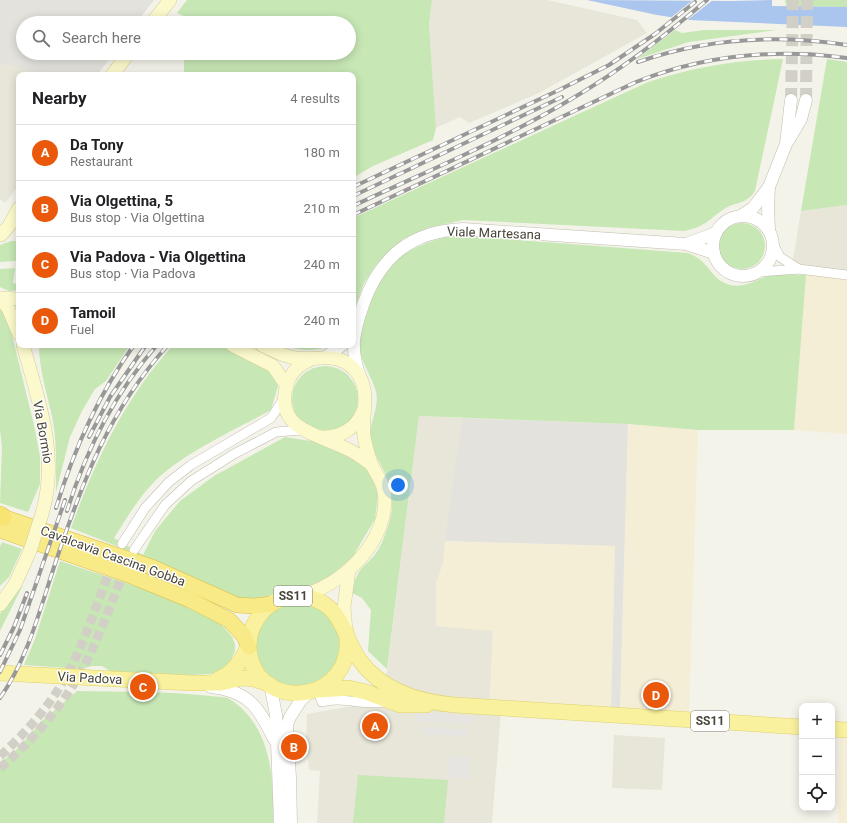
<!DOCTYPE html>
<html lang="en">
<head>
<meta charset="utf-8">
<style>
  body { margin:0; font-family:Roboto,sans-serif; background:#f6f6f6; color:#202124 }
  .controls { position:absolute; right:12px; bottom:12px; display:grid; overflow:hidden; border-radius:8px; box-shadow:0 2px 10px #0003 }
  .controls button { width:36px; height:36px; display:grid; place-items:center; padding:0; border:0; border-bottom:1px solid #e0e0e0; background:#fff; color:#202124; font:20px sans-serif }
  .you { position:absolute; left:398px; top:485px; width:14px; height:14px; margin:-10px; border:3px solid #fff; border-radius:50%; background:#1a73e8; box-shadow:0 0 0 6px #1a73e833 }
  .badge { display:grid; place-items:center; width:26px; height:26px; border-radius:50%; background:#ea580c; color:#fff; font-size:13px; font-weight:700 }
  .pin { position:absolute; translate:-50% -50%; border:2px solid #fff; box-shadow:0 1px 4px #0006 }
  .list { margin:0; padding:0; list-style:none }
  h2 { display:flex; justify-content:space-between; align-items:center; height:52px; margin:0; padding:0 16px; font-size:17px }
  h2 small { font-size:13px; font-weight:400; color:#757577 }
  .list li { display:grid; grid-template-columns:26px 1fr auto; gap:12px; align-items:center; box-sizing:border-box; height:56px; padding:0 16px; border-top:1px solid #e0e0e0 }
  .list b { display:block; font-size:15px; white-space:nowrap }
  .list p { margin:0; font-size:13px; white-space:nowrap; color:#757577 }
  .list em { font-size:13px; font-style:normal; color:#757577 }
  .icon { flex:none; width:22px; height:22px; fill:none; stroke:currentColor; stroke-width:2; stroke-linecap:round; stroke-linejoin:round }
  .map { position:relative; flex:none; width:847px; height:823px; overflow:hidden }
  .search { position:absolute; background:#fff; box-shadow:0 2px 10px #0003; left:16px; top:16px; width:340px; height:44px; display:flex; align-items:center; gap:10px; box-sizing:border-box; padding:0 14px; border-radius:22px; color:#757577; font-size:15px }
  .panel { position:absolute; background:#fff; box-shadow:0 2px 10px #0003; left:16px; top:72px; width:340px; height:276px; border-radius:8px }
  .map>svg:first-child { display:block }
  .residential { fill:#e8e6d9 }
  .commercial { fill:#f5eed7 }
  .industrial { fill:#e4e2dc }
  .green { fill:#c7e7b5 }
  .parking { fill:#e6e5e1 }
  .water { fill:#aac5ee }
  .pier { fill:#f4f3ea }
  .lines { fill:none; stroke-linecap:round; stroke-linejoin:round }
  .minor-tunnel { stroke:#d2d0c6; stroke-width:9; stroke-dasharray:9 4.5; stroke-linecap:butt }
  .tertiary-tunnel { stroke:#d2d0c6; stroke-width:12; stroke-dasharray:12 6; stroke-linecap:butt }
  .minor-casing { stroke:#c0bdad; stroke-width:10 }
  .tertiary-casing { stroke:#c0bdad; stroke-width:13 }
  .secondary-casing { stroke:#d2ce9c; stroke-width:14 }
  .primary-casing { stroke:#dfd26d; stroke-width:16 }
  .trunk-casing { stroke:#d8bc41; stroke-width:16 }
  .motorway-casing { stroke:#d8bc41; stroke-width:18 }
  .minor { stroke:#fff; stroke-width:9 }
  .tertiary { stroke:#fff; stroke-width:12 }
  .secondary { stroke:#fcfacc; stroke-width:13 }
  .primary { stroke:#faf19e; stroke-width:15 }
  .trunk { stroke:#f9ea88; stroke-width:15 }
  .motorway { stroke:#f8e472; stroke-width:17 }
  .rail-casing { stroke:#989898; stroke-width:4 }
  .rail { stroke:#fff; stroke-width:2.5; stroke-dasharray:8; stroke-linecap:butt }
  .secondary-bridge-casing { stroke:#d2ce9c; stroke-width:14; stroke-linecap:butt }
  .secondary-bridge { stroke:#fcfacc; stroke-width:13 }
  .labels { text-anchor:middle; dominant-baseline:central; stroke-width:3; stroke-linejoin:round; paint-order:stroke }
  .shield { fill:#fff; stroke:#7f7d74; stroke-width:1 }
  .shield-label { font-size:12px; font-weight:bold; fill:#484538 }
  .street-label { font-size:13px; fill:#484538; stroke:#fff }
</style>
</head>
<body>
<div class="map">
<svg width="847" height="823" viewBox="0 0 847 823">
  <rect width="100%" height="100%" fill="#f4f3ea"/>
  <g class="residential">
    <polygon points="432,0 547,0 637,20 647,33 539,93 469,123 460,117 436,128 429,25"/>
    <polygon points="0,63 47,75 19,75 19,185 5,203 0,199"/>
    <polygon points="847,202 847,275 792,266 801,211 846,205"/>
    <polygon points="419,416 462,418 443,564 436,583 436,626 493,630 490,701 426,697 386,680"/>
    <polygon points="380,701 501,712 492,823 317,823 320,771 309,770 306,739 307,714"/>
    <polygon points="614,735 665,738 662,790 612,788"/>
  </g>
  <g class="commercial">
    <polygon points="806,270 847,275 847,434 794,430"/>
    <polygon points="628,424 698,430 689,720 620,715"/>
    <polygon points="445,541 615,546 611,708 490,701 493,631 436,626 436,583 443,564"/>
    <polygon points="840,733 847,734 847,823 838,823"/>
  </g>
  <g class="industrial">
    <polygon points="0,0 154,0 136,23 23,23 23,53 114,53 97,75 47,75 0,63"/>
    <polygon points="462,418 628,424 620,708 611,708 615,546 445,541"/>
  </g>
  <g class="green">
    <polygon points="187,0 432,0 429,25 436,128 433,140 373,166 353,178 353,75 184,75 184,53 349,53 349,23 185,23 186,17 177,13"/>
    <polygon points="785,0 847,0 847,7 786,6"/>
    <polygon points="675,30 682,33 704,30 776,30 689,42 637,59"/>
    <path d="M783,59L755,191C746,205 737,201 724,209C708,220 705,227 684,231L463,220L427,228L403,239L376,265L364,283L353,313V218L648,82C694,67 735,60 783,59Z"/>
    <polygon points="827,59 847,62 847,205 801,211"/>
    <circle cx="742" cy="246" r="23"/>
    <path d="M454,235L688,253C708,261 707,271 721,281C739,292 753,281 768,276C779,272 795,275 806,275L794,430H698L628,424L419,416L387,669L368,651L371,610L362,598L352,593C354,588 354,581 357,576C361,566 371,561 376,553C383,544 392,518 392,507C392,499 391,486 387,478C382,465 374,455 371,442C367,425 380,409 376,392C372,376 361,363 359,347C358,336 363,322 367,312C385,262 403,247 454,235Z"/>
    <polygon points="11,241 19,241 19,251 16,261 0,262 0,245"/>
    <polygon points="15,268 13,283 19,285 19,290 9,291 0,287 0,269"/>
    <polygon points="0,308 8,319 34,425 40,456 40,484 28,512 0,503 2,447 0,430"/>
    <path d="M39,345H130L106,381L95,389L82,411L70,437L56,492C56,468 57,444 53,421C48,396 39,371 39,345Z"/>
    <path d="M173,345H220L267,368L278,386L271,410C235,430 185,452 155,481C138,498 127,518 114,538L143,555L155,531L180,501L214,476L285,437L324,443L362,461L372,475L378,496L375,519L352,558L330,576L308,587L285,590L259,600L237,599L162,564L71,528C96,459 124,400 173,345Z"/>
    <path d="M281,345H333C314,352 299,351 281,345Z"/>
    <circle cx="325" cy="399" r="33"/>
    <polygon points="2,542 22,549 9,577 0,586 0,546"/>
    <polygon points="60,561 174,599 221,624 232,637 235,644 235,651 231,660 223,669 211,674 174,676 110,671 102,666 92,666 82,669 24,665 35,639"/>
    <polygon points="23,585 0,631 0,614"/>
    <circle cx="298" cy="645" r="42"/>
    <path d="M77,691C122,692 166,691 211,696C216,697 227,696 231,700C272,727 274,780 273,823H0V763L18,748L43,720Z"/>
    <polygon points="358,775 448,780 444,823 353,823"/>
  </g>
  <g class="parking">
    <polygon points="417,712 475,717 475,724 416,721"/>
    <polygon points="423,727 469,730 469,737 423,734"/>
    <polygon points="450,756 470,758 468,780 447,777"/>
  </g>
  <polygon class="water" points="587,0 731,1 772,0 772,6 847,7 847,27 689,20 657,15"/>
  <polygon class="pier" points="693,0 713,0 686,21 669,19"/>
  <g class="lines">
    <g class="minor-tunnel">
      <path d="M0,756C29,730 55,700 72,665C88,633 99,598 112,565"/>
      <path d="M0,768C33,740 61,708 82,670C99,638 111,603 125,569"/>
    </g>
    <g class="tertiary-tunnel">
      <polyline points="791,100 793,0"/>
      <polyline points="806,100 807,0"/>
    </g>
    <defs>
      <g id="minor">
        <polyline points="774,245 780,257 797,268"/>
        <polyline points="760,272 799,269 847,275"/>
        <polyline points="122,544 145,508 169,482 191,465 271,418 285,397"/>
        <polyline points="134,550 165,505 191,481 234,454 276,432 302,430"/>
        <path d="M317,690L322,702C342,696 363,706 383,702"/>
      </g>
      <g id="tertiary">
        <polyline points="788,141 801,119 806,100"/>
        <polyline points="742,215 753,208 769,187"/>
        <circle cx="743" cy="246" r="30"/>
        <polyline points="769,229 768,208 769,187 786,144 791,100"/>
        <polyline points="686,244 716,233"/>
        <polyline points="326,357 342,345"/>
        <path d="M360,377C350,348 353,334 363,305C380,257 411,231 463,229L686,244L714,253"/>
        <polyline points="270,684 276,715 280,823"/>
        <path d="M211,687C249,691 259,708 274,739"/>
        <polyline points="291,823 290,778 287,725 290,717 301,700 310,692"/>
      </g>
      <g id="secondary">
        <polyline points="152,23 170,0"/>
        <polyline points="112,75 129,53"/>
        <polyline points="1,235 9,226 19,208"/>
        <polyline points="0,298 8,308 19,334"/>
        <polyline points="0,298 19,299"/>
        <path d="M23,345C39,402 60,458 41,517"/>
        <polyline points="232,345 273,366 287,386"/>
        <path d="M262,345C273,350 284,357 296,358C317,361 336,351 353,368C373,387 361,414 364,437C366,446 368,455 371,463C375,473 382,480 384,491C392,538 342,588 298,596"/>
        <path d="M312,359C299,364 289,374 286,388C276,429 317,434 343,447C353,451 363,458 372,465"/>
        <path d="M321,437C340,438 356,429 363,411"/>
        <polyline points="0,605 15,584 30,551"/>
        <polyline points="346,631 344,607 349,570"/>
      </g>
      <g id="primary">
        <path d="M346,631C359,704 255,716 249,649C248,634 254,621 264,610C276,598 294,593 311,598C344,607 343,639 361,662C383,691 420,702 455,705L802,727"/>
        <polyline points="0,673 192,683 221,683 242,678 254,679 269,684"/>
        <path d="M218,679C233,674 245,657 249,642"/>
        <polyline points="319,690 349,688 366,692 400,705 426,705"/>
        <polyline points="832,729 847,730"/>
      </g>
      <g id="trunk">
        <polyline points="0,516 152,567 237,605 255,606 272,604"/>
        <polyline points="0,530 134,577 190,600 229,620 244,636 249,647"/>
      </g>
      <polyline id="motorway" points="0,515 3,517"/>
    </defs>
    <use href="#minor" class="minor-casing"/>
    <use href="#tertiary" class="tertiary-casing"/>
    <use href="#secondary" class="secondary-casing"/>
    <use href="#primary" class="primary-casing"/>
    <use href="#trunk" class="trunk-casing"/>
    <use href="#motorway" class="motorway-casing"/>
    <use href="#minor" class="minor"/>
    <use href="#tertiary" class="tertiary"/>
    <use href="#secondary" class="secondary"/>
    <use href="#primary" class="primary"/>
    <use href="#trunk" class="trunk"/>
    <use href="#motorway" class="motorway"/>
    <defs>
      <g id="rail">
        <path d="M638,62C707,38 775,34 847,45"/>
        <polyline points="353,187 557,91 609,65 655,34 695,2"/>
        <polyline points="353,196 562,97"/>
        <path d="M353,206C427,171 503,140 573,98C621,70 665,36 707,0"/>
        <path d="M353,215L636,82C705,55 774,48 847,58"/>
        <polyline points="89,437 110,397 146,345"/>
        <path d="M56,508C74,449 98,395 134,345"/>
        <path d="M67,511C86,450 114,394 157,345"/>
        <polyline points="0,655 14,627 27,593"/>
        <polyline points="0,672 20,630 65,500"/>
        <path d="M0,698C28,658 40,609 55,564C83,480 108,412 168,345"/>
      </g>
    </defs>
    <use href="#rail" class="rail-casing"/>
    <use href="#rail" class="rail"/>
    <defs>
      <polyline id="secondary-bridge" points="30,551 41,517"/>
    </defs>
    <use href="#secondary-bridge" class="secondary-bridge-casing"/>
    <use href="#secondary-bridge" class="secondary-bridge"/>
  </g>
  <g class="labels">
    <g class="shield">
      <rect x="274" y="586" width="38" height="20" rx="3"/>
      <rect x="691" y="711" width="38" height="20" rx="3"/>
    </g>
    <g class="shield-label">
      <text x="293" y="596">SS11</text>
      <text x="710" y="721">SS11</text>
    </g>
    <g class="street-label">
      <text transform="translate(494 233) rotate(2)">Viale Martesana</text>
      <text transform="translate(43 432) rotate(80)">Via Bormio</text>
      <text transform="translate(113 556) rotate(20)">Cavalcavia Cascina Gobba</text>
      <text transform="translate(90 678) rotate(3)">Via Padova</text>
    </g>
  </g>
</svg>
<div class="controls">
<button>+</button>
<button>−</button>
<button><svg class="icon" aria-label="locate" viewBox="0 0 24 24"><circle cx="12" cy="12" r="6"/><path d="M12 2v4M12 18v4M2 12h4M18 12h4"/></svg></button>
</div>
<div class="you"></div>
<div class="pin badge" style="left:375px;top:726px">A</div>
<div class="pin badge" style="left:294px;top:747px">B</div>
<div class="pin badge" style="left:143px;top:687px">C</div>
<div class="pin badge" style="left:656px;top:695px">D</div>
<div class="search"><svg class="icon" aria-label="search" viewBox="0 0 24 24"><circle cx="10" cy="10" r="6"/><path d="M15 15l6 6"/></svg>Search here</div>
<section class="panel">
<h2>Nearby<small>4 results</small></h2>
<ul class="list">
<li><span class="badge">A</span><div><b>Da Tony</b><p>Restaurant</p></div><em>180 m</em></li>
<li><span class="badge">B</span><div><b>Via Olgettina, 5</b><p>Bus stop · Via Olgettina</p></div><em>210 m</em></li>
<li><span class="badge">C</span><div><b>Via Padova - Via Olgettina</b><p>Bus stop · Via Padova</p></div><em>240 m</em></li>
<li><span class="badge">D</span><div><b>Tamoil</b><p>Fuel</p></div><em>240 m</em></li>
</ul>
</section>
</div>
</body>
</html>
